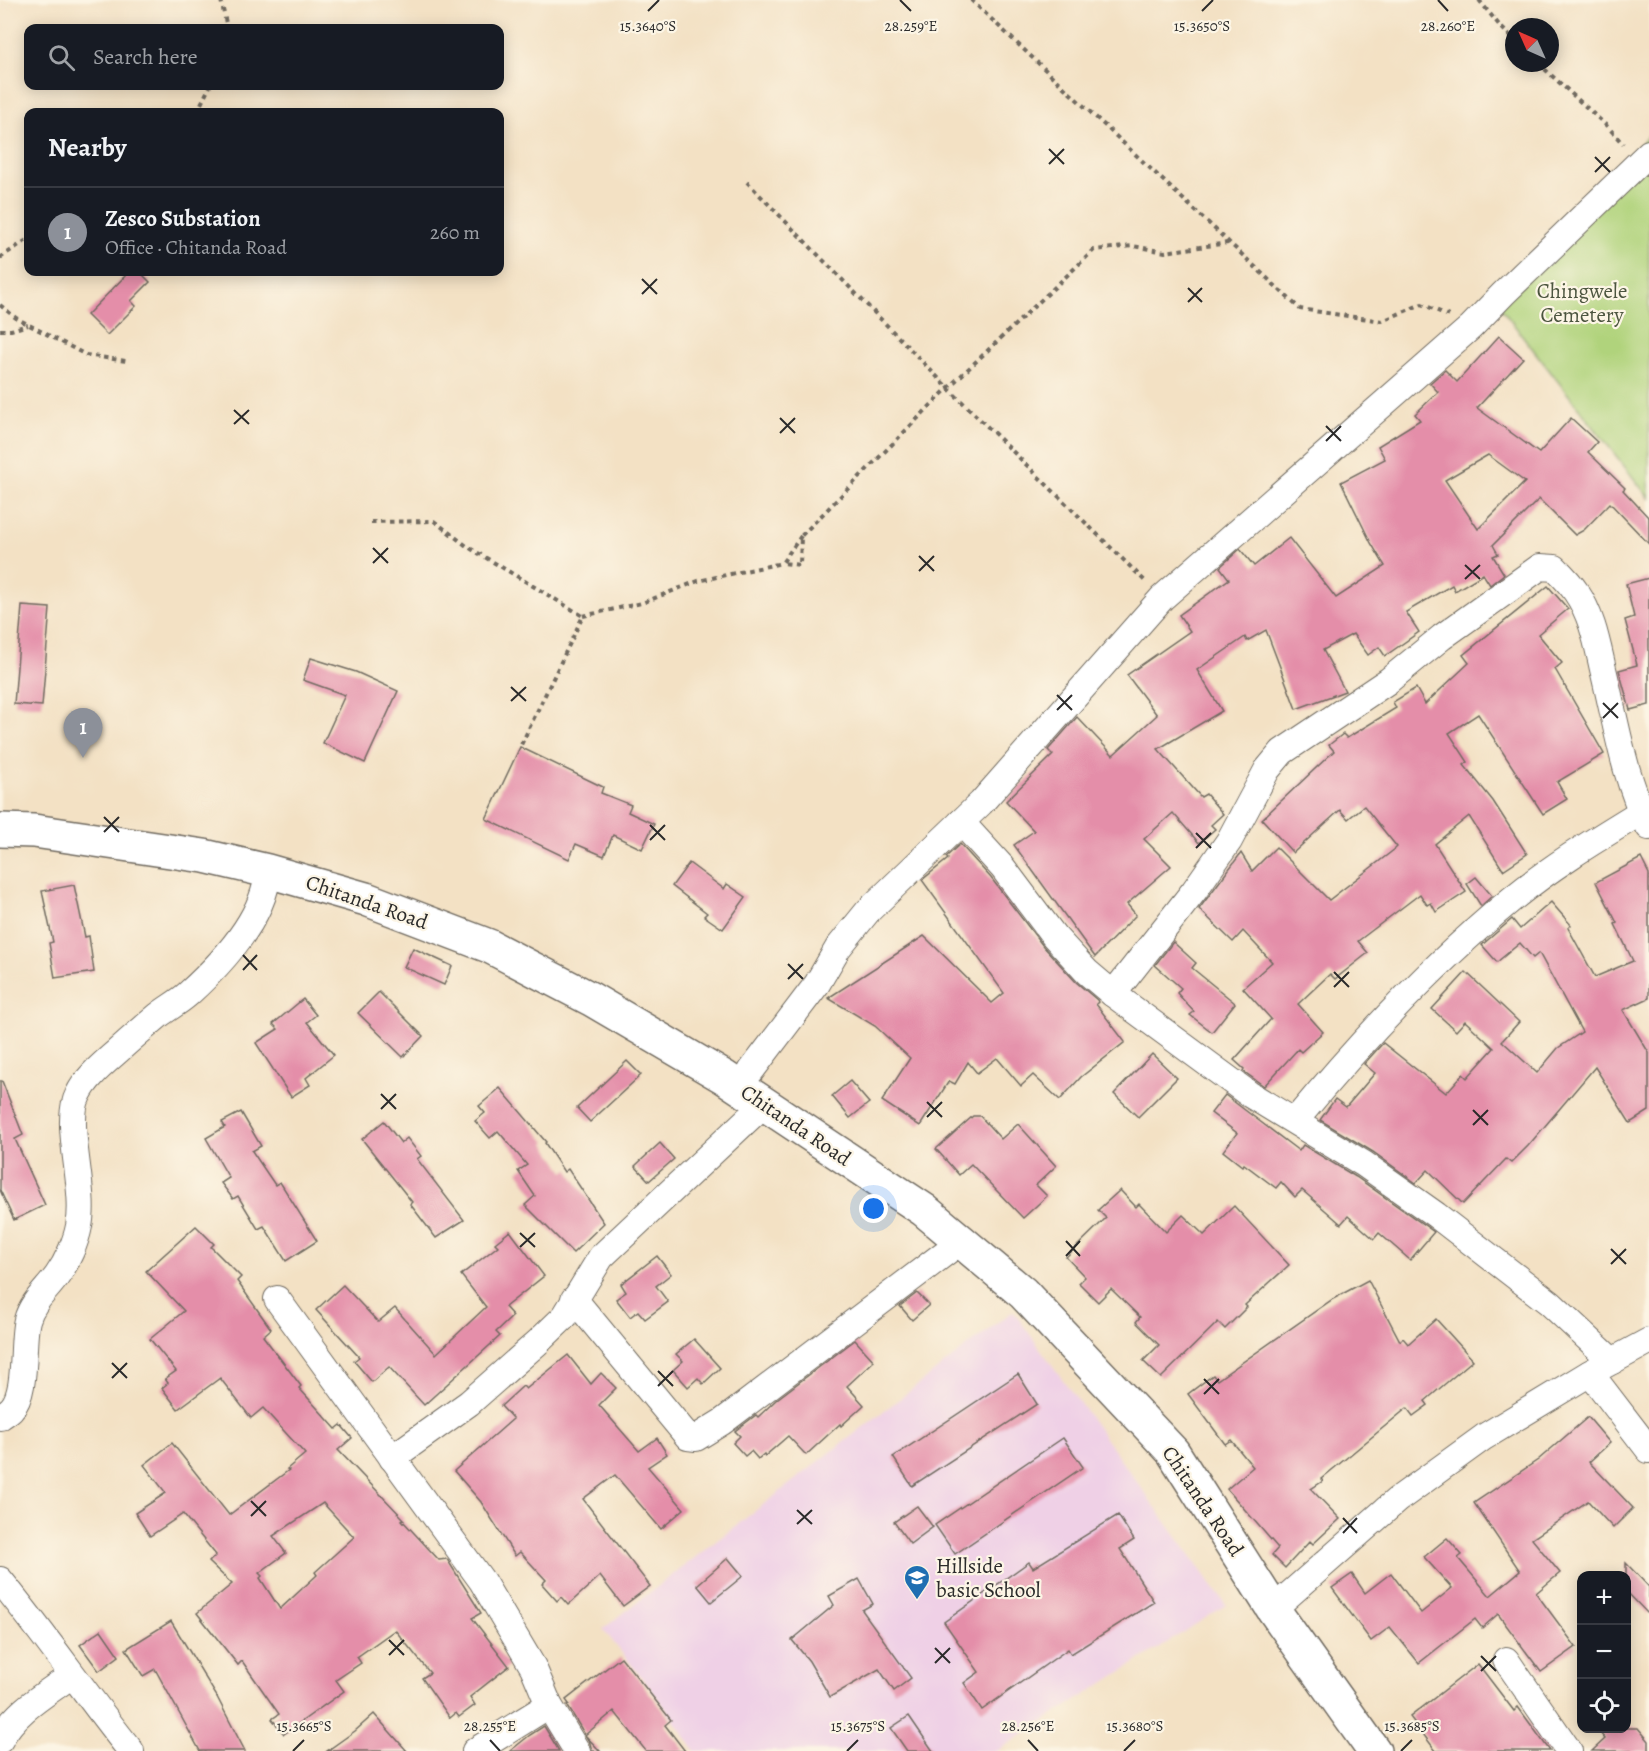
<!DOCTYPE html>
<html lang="en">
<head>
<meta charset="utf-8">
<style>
  body { margin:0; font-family:Alegreya,serif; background:#242831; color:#f1f3f6 }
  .controls { position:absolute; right:18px; bottom:18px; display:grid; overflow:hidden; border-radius:12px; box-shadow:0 3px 15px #0003 }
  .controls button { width:54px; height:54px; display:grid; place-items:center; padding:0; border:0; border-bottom:2px solid #363941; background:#171b24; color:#f1f3f6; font:30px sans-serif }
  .compass { position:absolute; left:1505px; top:18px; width:54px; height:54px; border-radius:50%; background:#171b24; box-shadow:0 3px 15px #0003; rotate:315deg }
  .you { position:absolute; left:874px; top:1209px; width:21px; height:21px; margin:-15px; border:4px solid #fff; border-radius:50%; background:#1a73e8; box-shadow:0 0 0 9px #1a73e833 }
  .badge { display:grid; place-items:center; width:39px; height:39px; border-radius:50%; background:#8c9099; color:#fff; font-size:20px; font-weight:700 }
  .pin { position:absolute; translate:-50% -50px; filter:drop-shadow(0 2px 3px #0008) }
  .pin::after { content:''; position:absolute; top:32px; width:21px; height:18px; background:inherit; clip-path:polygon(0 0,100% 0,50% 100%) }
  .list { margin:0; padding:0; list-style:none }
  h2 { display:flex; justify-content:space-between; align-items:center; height:78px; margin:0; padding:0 24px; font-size:26px }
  h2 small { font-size:20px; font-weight:400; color:#9ea1a6 }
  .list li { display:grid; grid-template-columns:39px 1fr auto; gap:18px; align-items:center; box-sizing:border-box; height:90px; padding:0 24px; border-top:2px solid #363941 }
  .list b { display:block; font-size:22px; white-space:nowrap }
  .list p { margin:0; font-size:20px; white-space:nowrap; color:#9ea1a6 }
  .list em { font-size:20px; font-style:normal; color:#9ea1a6 }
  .icon { flex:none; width:33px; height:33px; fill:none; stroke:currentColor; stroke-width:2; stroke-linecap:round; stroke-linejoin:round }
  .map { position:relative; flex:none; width:1649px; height:1751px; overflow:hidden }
  .search { position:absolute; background:#171b24; box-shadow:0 3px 15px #0003; left:24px; top:24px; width:480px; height:66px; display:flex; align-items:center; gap:15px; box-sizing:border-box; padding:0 21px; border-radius:12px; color:#9ea1a6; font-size:22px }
  .panel { position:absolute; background:#171b24; box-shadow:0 3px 15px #0003; left:24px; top:108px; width:480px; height:168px; border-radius:12px }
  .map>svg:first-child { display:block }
  .built { fill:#efd0e6 }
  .green { fill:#b0d37c; stroke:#6e7f54; stroke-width:1.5 }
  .building { fill:#e48ea9; fill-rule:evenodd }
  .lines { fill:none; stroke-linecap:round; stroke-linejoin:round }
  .minor-casing { stroke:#716b61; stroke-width:28 }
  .tertiary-casing { stroke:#716b61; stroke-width:36 }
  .path { stroke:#716b61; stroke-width:4; stroke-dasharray:4.5 4.5; stroke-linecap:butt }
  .minor { stroke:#fff; stroke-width:26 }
  .tertiary { stroke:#fff; stroke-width:33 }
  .ticks { fill:none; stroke:#2b2b2b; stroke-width:2 }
  .labels { text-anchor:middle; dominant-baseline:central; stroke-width:4.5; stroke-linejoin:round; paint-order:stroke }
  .park-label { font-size:21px; fill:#4c553f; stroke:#fcf5e5 }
  .street-label { font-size:21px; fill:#2b2b2b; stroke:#fcf5e5 }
  .poi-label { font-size:21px; fill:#2b2b2b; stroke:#fcf5e5; text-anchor:start }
  .ticks-label { font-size:15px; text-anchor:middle; fill:#2b2b2b; stroke:#fcf5e5; stroke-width:4.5; stroke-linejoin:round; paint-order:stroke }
</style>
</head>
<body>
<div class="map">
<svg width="1649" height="1751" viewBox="0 0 1649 1751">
  <rect width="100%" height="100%" fill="#fcf5e5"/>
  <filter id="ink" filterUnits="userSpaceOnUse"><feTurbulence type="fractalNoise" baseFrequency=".0167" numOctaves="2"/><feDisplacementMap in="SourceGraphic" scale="12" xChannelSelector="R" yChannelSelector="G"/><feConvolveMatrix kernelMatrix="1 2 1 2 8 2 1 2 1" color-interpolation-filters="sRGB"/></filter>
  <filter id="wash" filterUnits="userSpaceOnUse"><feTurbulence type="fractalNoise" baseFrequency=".008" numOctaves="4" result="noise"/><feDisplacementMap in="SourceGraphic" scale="24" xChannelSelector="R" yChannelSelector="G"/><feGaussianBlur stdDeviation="1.35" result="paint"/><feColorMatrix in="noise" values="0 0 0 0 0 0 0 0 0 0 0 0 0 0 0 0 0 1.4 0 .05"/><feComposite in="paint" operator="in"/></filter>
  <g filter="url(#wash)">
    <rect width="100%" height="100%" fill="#f3e1c4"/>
    <polygon class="built" points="1013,1311 1226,1605 997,1751 695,1751 661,1702 603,1629"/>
    <polygon class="green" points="1649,135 1649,498 1493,298"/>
    <g id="blocks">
      <g class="building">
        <polygon points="129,272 140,272 150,282 131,301 136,306 107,335 87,315"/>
        <path d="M1499,336L1523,358L1477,408L1539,453L1571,418L1597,442L1588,452L1625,488L1623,490L1649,518V544L1610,503L1584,530L1575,535L1539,499L1493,545L1498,554L1493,556L1504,574L1490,585L1483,574L1455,591L1452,585L1406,612L1419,632L1385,656L1379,647L1368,655L1353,634L1323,650L1345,691L1296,709L1266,630L1247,641L1245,637L1197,670L1222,711L1158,749L1201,797L1206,794L1223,814L1211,825L1215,829L1199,843L1173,813L1144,839L1171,866L1127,904L1136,915L1095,957L1014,845L1034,831L1006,801L1053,755L1048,750L1077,717L1113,755L1157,715L1127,675L1190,631L1179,615L1229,579L1220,567L1240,549L1254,566L1289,538L1336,598L1385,566L1371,543L1341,482L1385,459L1378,446L1420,420L1415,414L1438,392L1430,383L1445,370L1457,382ZM1488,455L1525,482L1478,529L1445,480Z"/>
        <polygon points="1649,578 1649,705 1630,710 1619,670 1637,665 1625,620 1634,617 1626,584"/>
        <polygon points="1548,586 1568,609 1538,634 1562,663 1555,669 1604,754 1557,782 1567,799 1543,814 1478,714 1449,733 1468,762 1464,765 1493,801 1527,854 1503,870 1469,816 1435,844 1466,892 1436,912 1431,903 1427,905 1420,894 1358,941 1368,953 1335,979 1330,974 1298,1004 1323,1032 1301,1052 1298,1049 1264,1086 1243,1071 1244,1069 1234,1060 1271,1019 1243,988 1272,962 1243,931 1233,942 1199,909 1241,853 1252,871 1276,847 1329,900 1395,849 1397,847 1364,806 1348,819 1340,810 1293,853 1262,819 1334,751 1329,745 1343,734 1347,738 1396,708 1393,702 1416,688 1425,704 1469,663 1463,655"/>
        <polygon points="22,606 50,608 42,706 14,704"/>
        <polygon points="311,658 356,672 398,691 365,763 323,743 345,695 303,680"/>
        <polygon points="520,747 603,787 601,793 631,805 628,812 654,824 642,849 613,835 604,856 576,844 569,859 486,819"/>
        <polygon points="960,844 991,878 1043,946 1076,982 1097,1000 1098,1002 1096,1004 1125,1042 1081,1077 1060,1100 1033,1075 1021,1086 997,1058 977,1073 968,1062 955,1084 949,1081 920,1126 882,1101 910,1058 875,1026 828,998 924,936 992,1003 1004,993 922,880 948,859 946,857"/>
        <polygon points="1641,858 1649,874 1649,998 1623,1010 1649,1053 1649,1111 1630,1123 1595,1067 1528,1146 1511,1163 1506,1159 1463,1204 1428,1170 1416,1183 1373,1152 1320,1120 1335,1099 1346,1107 1375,1073 1364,1064 1383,1043 1446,1093 1463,1074 1467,1078 1494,1048 1465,1021 1456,1031 1432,1009 1466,972 1519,1022 1502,1041 1537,1073 1558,1048 1582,1032 1539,953 1533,958 1520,943 1497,962 1482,945 1512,919 1520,929 1551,902 1571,925 1568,928 1595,977 1633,961 1615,924 1617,923 1596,882"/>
        <polygon points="689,863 724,889 727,884 746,897 723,929 704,916 707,913 672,886"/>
        <polygon points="1476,877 1492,896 1481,906 1467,884"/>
        <polygon points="74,885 85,937 89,936 94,972 55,978 49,943 53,942 42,891"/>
        <polygon points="1173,942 1196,963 1192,968 1235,1003 1212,1032 1190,1015 1194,1012 1177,993 1181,988 1155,965"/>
        <polygon points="413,948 452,966 444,985 404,967"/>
        <polygon points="379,992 423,1036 403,1057 358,1013"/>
        <polygon points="303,999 316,1015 307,1022 334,1055 306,1078 310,1085 291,1097 256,1043 278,1029 273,1024"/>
        <polygon points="1152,1054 1177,1078 1138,1117 1114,1094"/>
        <polygon points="627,1061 641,1075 590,1122 577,1108"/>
        <polygon points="0,1081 2,1081 23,1135 15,1139 45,1205 14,1220 0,1190"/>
        <polygon points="850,1081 869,1103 850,1118 832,1096"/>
        <polygon points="500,1088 546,1142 545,1143 564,1172 568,1169 604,1223 573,1253 525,1205 535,1196 518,1171 527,1165 498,1131 490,1138 475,1121 485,1113 479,1106"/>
        <polygon points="1225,1095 1299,1151 1303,1145 1356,1177 1434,1232 1410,1260 1379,1233 1374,1239 1348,1216 1341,1224 1302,1190 1295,1197 1281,1182 1276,1188 1244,1164 1242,1166 1223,1151 1237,1133 1211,1113"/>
        <polygon points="241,1112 261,1146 252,1151 275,1185 280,1182 317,1241 286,1261 264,1226 258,1229 238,1196 233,1199 221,1183 229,1178 206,1138 225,1127 222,1122"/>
        <polygon points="973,1116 980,1116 1001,1139 1018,1124 1056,1166 1036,1185 1047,1196 1023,1218 971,1164 959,1175 936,1149"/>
        <polygon points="384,1121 401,1143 407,1138 421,1156 417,1159 464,1220 436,1238 410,1204 412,1202 362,1139"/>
        <polygon points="660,1143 674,1159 649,1181 635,1166"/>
        <polygon points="1120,1190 1136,1207 1139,1204 1166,1232 1183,1215 1204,1235 1234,1206 1289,1265 1245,1305 1247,1307 1225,1329 1218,1322 1161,1378 1143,1361 1159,1345 1136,1322 1140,1317 1111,1289 1098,1302 1079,1283 1085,1277 1066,1257 1106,1218 1098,1210"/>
        <path d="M196,1226L214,1244L211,1247L241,1277L237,1281L271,1329L263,1336L301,1386L299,1388L336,1429L341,1425L352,1438L338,1450L404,1519L402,1520L439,1560L447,1559L481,1613L472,1618L509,1666L470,1697L475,1705L459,1717L456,1713L450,1718L422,1678L430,1673L395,1630L357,1657L361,1663L336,1680L344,1691L284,1734L272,1719L279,1714L242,1661L238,1665L197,1613L232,1584L209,1562L216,1555L183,1514L150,1536L135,1513L166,1493L144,1465L172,1443L229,1515L289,1470L287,1469L305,1454L263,1408L251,1418L220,1378L178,1409L162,1388L168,1383L165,1379L176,1371L150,1339L184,1311L146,1271ZM323,1503L354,1537L315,1572L317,1575L280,1609L260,1578L262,1576L259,1573L286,1553L273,1536Z"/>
        <polygon points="510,1231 544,1276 505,1307 513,1316 496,1332 500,1336 424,1405 389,1367 372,1382 354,1361 359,1357 316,1310 343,1285 378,1322 395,1308 436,1354 486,1307 461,1275 498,1246 495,1243"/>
        <polygon points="657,1256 671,1274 656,1286 668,1302 645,1319 638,1311 630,1317 616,1299 626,1292 621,1284"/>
        <polygon points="1368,1280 1400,1341 1403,1338 1408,1344 1436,1319 1473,1360 1425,1401 1428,1405 1413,1416 1407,1408 1321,1479 1323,1481 1311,1489 1340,1519 1313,1544 1310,1541 1285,1568 1272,1555 1278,1548 1227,1489 1253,1467 1231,1440 1225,1444 1188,1394 1213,1375 1217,1380 1333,1299"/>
        <polygon points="917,1293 929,1305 912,1320 900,1306"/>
        <polygon points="694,1339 720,1368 703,1384 698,1378 688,1387 673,1370 683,1361 676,1354"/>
        <polygon points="855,1340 874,1361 847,1386 864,1405 841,1426 840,1424 806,1455 788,1436 765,1456 764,1454 758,1459 751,1451 745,1456 733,1443 740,1436 735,1431 756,1415 758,1417 777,1399"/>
        <polygon points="568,1355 591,1384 601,1373 616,1388 599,1405 639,1451 657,1438 667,1454 648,1467 684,1509 661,1529 615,1475 583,1499 650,1586 623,1606 600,1576 568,1605 561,1597 557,1601 542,1584 546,1580 520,1552 515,1556 481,1502 454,1471 513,1419 501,1406 523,1386 526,1389"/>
        <polygon points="1018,1374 1037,1404 912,1486 893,1457"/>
        <polygon points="1588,1417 1610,1443 1589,1462 1633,1508 1613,1528 1588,1501 1532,1539 1560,1573 1536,1593 1576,1647 1541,1672 1498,1614 1482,1628 1475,1619 1419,1663 1390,1627 1371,1641 1332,1588 1352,1574 1365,1593 1391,1573 1421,1613 1452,1588 1424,1557 1447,1538 1462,1555 1458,1558 1490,1596 1520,1571 1474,1503 1538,1460"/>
        <polygon points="1063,1438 1083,1467 955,1554 935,1525"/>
        <polygon points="917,1506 933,1527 910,1544 894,1522"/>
        <polygon points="1118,1515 1134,1540 1120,1549 1154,1602 1071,1654 1068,1649 982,1710 964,1683 979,1672 944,1622 1029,1562 1033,1568"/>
        <polygon points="728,1558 743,1576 711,1602 697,1585"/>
        <polygon points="1626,1563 1649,1587 1649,1615 1626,1591"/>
        <polygon points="859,1579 873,1604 862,1610 911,1678 894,1691 879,1669 830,1697 809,1661 792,1640 834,1605 829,1596"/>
        <polygon points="171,1621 216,1695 245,1751 200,1751 155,1669 143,1676 126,1649"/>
        <polygon points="101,1630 119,1656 99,1671 80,1645"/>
        <polygon points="621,1657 671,1720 665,1725 685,1751 646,1751 614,1711 585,1735 600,1751 592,1751 590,1743 567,1705 569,1704 566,1700"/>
        <polygon points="1478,1664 1514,1711 1518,1707 1550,1751 1436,1751 1410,1717"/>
        <polygon points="374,1714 407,1751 327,1751 355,1731"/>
        <polygon points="909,1716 933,1751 907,1751 891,1728"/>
        <polygon points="544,1726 559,1751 510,1751 530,1735"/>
        <polygon points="1596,1728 1638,1728 1649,1741 1649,1751 1592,1751 1605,1739"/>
      </g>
    </g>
  </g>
  <g filter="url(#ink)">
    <use href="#blocks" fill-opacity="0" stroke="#716b61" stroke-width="1.5"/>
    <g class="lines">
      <defs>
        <g id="minor">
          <polyline points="961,822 1003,868 1054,936 1087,972 1113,994 1249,1094 1364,1164 1436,1215 1550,1303 1612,1361"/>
          <path d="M1113,994L1194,891L1229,841L1267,770L1282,752L1388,681L1442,637L1540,567L1555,568C1562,575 1570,583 1576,592C1592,615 1597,643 1603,669C1616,722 1624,779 1649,827"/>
          <polyline points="751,1071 817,984 838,948 868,911 981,803 1162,598 1471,327 1503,294 1649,153"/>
          <path d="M1295,1121C1361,1041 1432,965 1512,899C1552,866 1597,839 1641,812"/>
          <polyline points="277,1299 482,1581 533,1667 549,1705 577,1751"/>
          <polyline points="574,1299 688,1437 696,1438 722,1422 961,1241"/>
          <polyline points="1590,1373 1649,1450"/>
          <path d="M0,1417C4,1414 8,1412 11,1409C28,1392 21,1343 27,1320C32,1302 46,1291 57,1276C67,1262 76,1242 79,1226C87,1189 63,1123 78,1095C87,1076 106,1062 121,1048C133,1037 146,1026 159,1015C168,1008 179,1002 188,994C221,964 265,917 268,871"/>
          <polyline points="392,1458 469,1403 537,1343 565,1316 601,1257 764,1104"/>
          <path d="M0,1580C46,1636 86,1695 131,1751"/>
          <polyline points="1273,1609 1397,1500 1484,1437 1590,1373 1649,1341"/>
          <polyline points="1506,1660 1569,1751"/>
          <path d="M0,1740C15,1711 46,1694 72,1675"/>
          <polyline points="475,1751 549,1705"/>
        </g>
        <polyline id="tertiary" points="0,830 34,831 204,856 268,871 366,899 489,946 591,999 724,1077 924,1210 1023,1293 1173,1452 1273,1609 1374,1751"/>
      </defs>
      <use href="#minor" class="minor-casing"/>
      <use href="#tertiary" class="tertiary-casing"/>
      <g class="path">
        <polyline points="221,0 227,28"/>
        <polyline points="971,0 1300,309 1382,321 1422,304 1449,316"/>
        <polyline points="1479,0 1499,25 1514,40"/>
        <polyline points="1538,63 1609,128 1623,144"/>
        <polyline points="197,112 210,86"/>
        <polyline points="747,182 948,388 1145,581"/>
        <polyline points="0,258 28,239"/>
        <polyline points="0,305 16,318 86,355 126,361"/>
        <polyline points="0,330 11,330 28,325"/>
        <polyline points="371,522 434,521 468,547 583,616 520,747"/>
        <polyline points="801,536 782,563 800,565 801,536 948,388 1094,250 1133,246 1165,252 1228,243"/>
        <polyline points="583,616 642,603 698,581 782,563"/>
      </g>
      <use href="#minor" class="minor"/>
      <use href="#tertiary" class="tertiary"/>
    </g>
  </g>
  <path class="ticks" d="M900,0L911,11M1438,0L1448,11M648,11L659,0M1202,11L1213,0M1049,149L1064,164M1595,157L1610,172M1049,164L1064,149M1595,172L1610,157M642,279L657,294M1188,288L1202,302M642,294L657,279M1188,302L1202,288M234,410L249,424M780,418L795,433M234,424L249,410M1326,426L1341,441M780,433L795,418M1326,441L1341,426M373,548L388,563M919,556L934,571M373,563L388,548M1465,565L1480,579M919,571L934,556M1465,579L1480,565M511,687L526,701M1057,695L1072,710M511,701L526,687M1603,703L1618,718M1057,710L1072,695M1603,718L1618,703M104,817L119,832M650,825L665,840M104,832L119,817M1196,833L1211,848M650,840L665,825M1196,848L1211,833M243,955L257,970M788,964L803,979M243,970L257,955M1334,972L1349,987M788,979L803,964M1334,987L1349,972M381,1094L396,1109M927,1102L942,1117M381,1109L396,1094M1473,1110L1488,1125M927,1117L942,1102M1473,1125L1488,1110M520,1233L535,1247M1066,1241L1080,1256M520,1247L535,1233M1611,1249L1626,1264M1066,1256L1080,1241M1611,1264L1626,1249M112,1363L127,1378M658,1371L673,1386M112,1378L127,1363M1204,1379L1219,1394M658,1386L673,1371M1204,1394L1219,1379M251,1501L266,1516M797,1510L812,1524M251,1516L266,1501M1343,1518L1357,1533M797,1524L812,1510M1343,1533L1357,1518M389,1640L404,1655M935,1648L950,1663M389,1655L404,1640M1481,1656L1496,1671M935,1663L950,1648M1481,1671L1496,1656M490,1740L500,1751M1028,1740L1038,1751M293,1751L304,1740M847,1751L858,1740M1124,1751L1135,1740M1401,1751L1412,1740"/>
  <defs>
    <symbol id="school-pin" viewBox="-11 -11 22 30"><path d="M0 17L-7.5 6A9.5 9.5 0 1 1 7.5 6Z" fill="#1f6fb2" stroke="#fcf5e5"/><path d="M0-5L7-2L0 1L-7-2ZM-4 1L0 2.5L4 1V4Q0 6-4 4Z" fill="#fff"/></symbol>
  </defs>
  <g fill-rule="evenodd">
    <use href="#school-pin" x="902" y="1563" width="30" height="40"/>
  </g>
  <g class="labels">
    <g class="park-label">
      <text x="1582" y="291">Chingwele<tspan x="1582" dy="24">Cemetery</tspan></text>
    </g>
    <g class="street-label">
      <text transform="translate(367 902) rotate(19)">Chitanda Road</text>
      <text transform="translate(796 1125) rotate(34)">Chitanda Road</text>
      <text transform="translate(1203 1501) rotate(56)">Chitanda Road</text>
    </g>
    <g class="poi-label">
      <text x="936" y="1566">Hillside<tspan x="936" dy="24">basic School</tspan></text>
    </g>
  </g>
  <g class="ticks-label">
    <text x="648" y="31">15.3640°S</text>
    <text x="911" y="31">28.259°E</text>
    <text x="1202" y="31">15.3650°S</text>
    <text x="1448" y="31">28.260°E</text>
    <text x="304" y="1731">15.3665°S</text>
    <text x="490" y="1731">28.255°E</text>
    <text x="858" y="1731">15.3675°S</text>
    <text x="1028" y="1731">28.256°E</text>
    <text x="1135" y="1731">15.3680°S</text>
    <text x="1412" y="1731">15.3685°S</text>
  </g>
</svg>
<div class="controls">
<button>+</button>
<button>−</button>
<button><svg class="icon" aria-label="locate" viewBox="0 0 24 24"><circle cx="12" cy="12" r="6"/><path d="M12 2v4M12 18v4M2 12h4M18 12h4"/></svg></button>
</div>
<svg class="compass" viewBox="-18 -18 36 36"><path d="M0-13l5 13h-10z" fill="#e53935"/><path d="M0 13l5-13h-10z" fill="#9ea1a6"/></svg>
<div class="you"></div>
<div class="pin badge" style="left:83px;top:758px">1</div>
<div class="search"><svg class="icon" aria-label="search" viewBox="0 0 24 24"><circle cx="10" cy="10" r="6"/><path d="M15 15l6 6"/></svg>Search here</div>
<section class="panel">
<h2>Nearby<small></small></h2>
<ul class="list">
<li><span class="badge">1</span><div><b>Zesco Substation</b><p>Office · Chitanda Road</p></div><em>260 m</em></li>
</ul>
</section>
</div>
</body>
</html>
